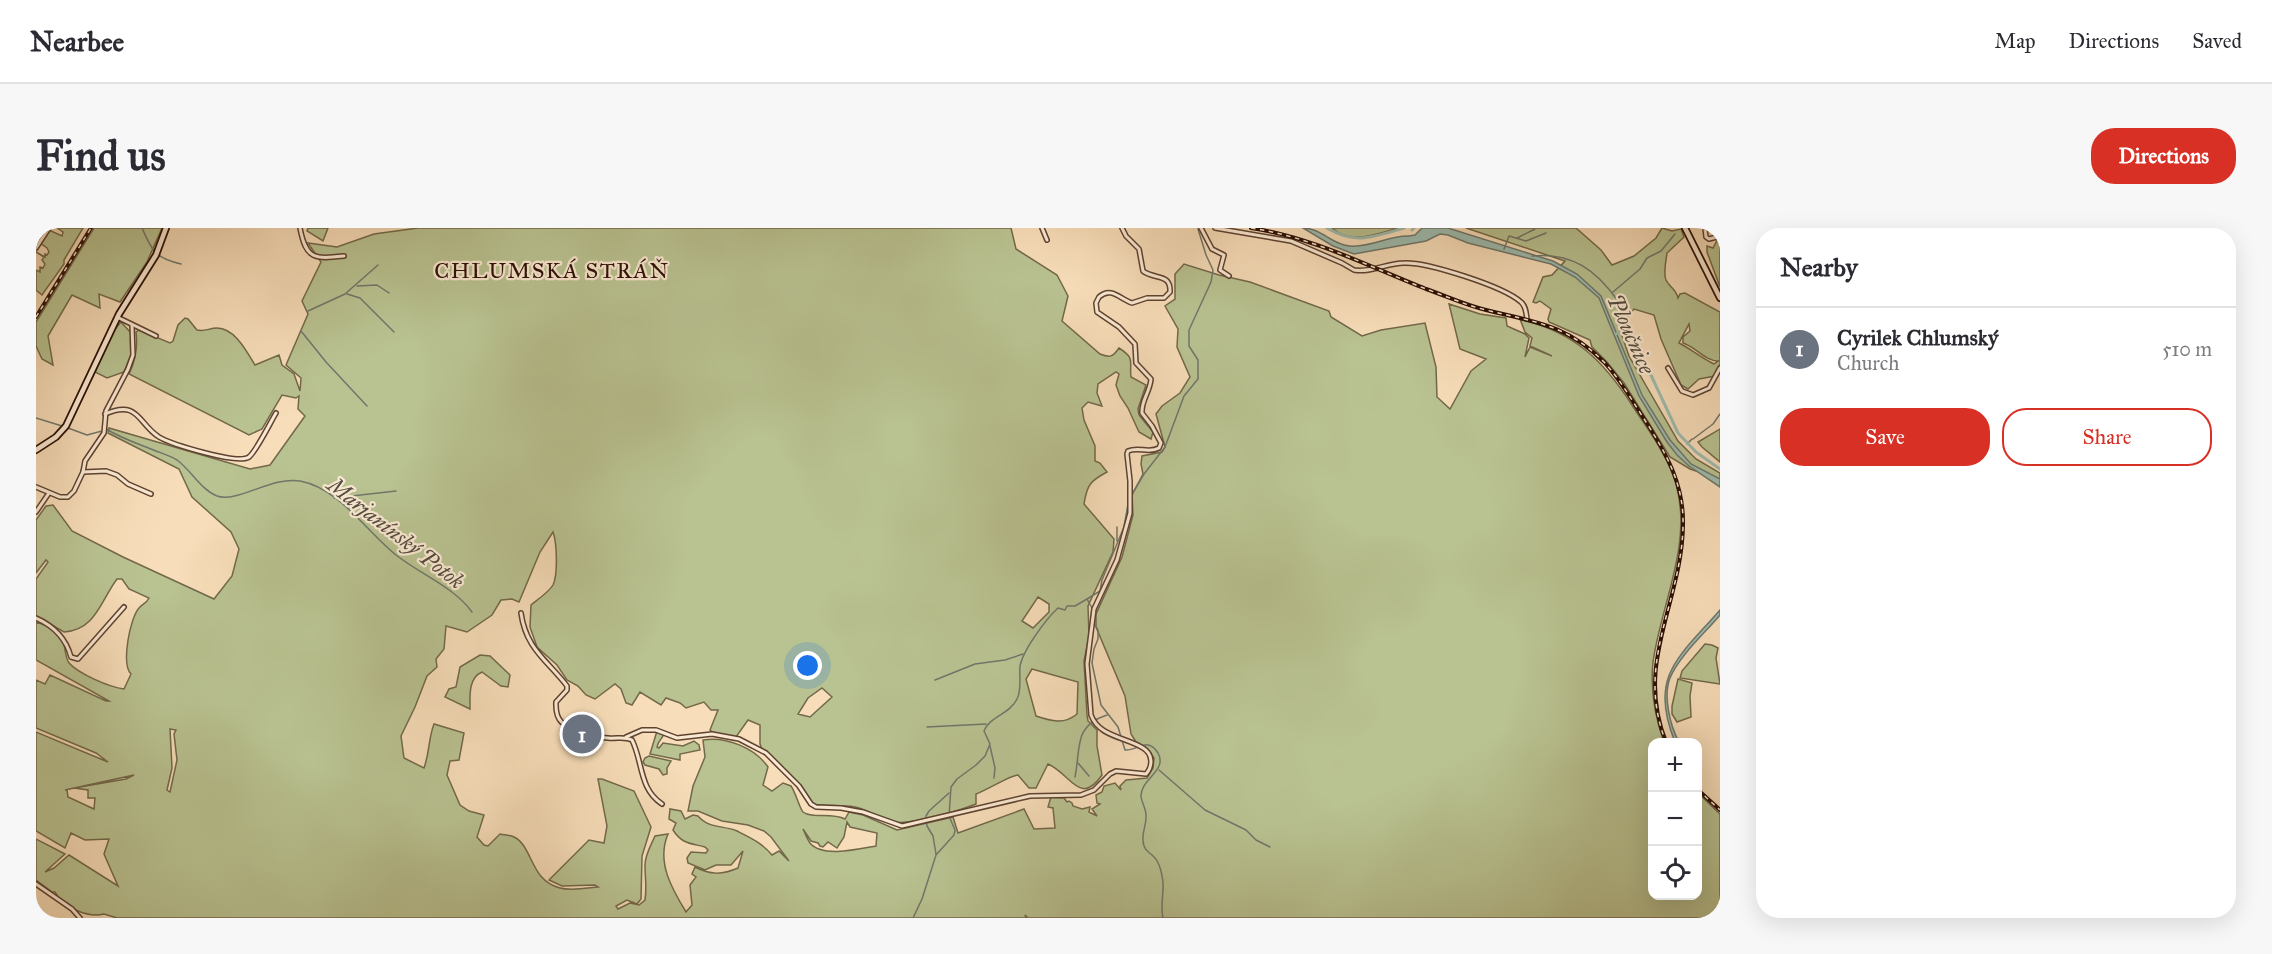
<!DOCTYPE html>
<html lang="en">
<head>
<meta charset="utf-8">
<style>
  body { margin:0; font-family:"IM FELL Great Primer",serif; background:#f7f7f7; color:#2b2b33 }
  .controls { position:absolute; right:18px; bottom:18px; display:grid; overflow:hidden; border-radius:12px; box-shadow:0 6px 24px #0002 }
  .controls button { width:54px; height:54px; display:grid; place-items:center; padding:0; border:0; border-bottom:2px solid #e1e1e2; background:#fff; color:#2b2b33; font:30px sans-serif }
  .you { position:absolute; left:772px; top:438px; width:21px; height:21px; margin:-15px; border:4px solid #fff; border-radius:50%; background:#1a73e8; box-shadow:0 0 0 9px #1a73e833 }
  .badge { display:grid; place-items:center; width:39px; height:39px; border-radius:50%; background:#d93025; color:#fff; font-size:20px; font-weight:700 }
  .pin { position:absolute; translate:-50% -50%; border:3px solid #fff; box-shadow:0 2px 6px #0006 }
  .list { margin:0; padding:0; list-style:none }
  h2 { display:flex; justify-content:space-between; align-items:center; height:78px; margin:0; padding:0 24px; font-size:26px }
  h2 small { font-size:20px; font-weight:400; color:#7c7c81 }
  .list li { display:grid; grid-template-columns:39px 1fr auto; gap:18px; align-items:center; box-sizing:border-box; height:84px; padding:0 24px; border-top:2px solid #e1e1e2 }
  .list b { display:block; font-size:22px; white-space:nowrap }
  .list p { margin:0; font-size:20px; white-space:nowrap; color:#7c7c81 }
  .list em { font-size:20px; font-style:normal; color:#7c7c81 }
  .actions { display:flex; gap:12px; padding:18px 24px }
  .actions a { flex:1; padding:14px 0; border:2px solid #d93025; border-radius:24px; text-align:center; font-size:21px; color:#d93025 }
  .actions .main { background:#d93025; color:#fff }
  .icon { flex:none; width:33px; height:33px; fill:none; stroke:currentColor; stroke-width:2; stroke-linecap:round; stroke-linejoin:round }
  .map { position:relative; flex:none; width:1684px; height:690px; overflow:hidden; border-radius:24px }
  header { display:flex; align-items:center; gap:36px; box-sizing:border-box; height:84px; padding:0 30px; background:#fff; border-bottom:2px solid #e1e1e2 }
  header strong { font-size:28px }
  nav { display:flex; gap:33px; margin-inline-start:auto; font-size:21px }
  .intro { display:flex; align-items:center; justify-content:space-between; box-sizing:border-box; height:144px; padding:0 36px }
  h1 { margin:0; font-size:42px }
  .button { padding:15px 27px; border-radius:24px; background:#d93025; color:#fff; font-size:21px; font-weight:700 }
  main { display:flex; gap:36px; padding:0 36px }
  aside { flex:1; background:#fff; border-radius:24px; box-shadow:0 6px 24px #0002 }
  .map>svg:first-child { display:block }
  .green { fill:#b9c291; stroke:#72684a; stroke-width:1.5; fill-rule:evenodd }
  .water { fill:#9dbcaf; stroke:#6f776b; stroke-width:1.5 }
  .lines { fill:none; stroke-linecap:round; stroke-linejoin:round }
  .stream { stroke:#6f776b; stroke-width:1.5 }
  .canal { stroke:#9dbcaf; stroke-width:3 }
  .street-casing { stroke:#5e4231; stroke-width:6 }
  .secondary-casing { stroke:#2b0f04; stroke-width:8 }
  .street { stroke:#fae9d2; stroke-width:3 }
  .secondary { stroke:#fae9d2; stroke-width:4.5 }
  .rail-casing { stroke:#2b0f04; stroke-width:4 }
  .rail { stroke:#fae9d2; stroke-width:1.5; stroke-dasharray:4.5; stroke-linecap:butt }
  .labels { text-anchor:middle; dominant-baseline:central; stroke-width:4.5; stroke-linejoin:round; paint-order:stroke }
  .neighbourhood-label { font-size:22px; letter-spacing:1.5px; fill:#2b0f04; stroke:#fae9d2 }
  .water-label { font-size:22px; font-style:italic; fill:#534c40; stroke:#fae9d2 }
</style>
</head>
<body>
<header>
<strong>Nearbee</strong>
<nav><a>Map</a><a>Directions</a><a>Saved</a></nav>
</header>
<div class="intro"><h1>Find us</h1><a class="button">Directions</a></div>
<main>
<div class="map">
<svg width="1684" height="690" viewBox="0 0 1684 690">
  <rect width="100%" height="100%" fill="#f7ddb9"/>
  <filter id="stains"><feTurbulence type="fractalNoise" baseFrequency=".00333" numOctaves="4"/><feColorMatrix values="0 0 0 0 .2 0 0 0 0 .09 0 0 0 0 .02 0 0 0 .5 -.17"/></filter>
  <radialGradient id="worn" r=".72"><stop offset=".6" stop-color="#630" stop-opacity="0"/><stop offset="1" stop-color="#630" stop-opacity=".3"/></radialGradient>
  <g class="green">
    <polygon points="21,0 47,0 28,32 28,36 6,67 0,62 0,42 4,44 4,39 7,40 9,36 6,32 8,29 0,24 9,29 9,26 11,27 13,24 11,20 4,15 13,2 26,8 27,4"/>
    <polygon points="58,0 126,0 111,34 84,74 63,66 64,80 36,67 12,108 17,137 6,131 0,118 0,94"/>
    <polygon points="272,0 292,0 287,13 271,3"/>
    <path d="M382,0H975L980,21L1021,47L1032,68L1026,93L1064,126C1074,130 1077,129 1083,120C1100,131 1093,133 1095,149L1110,157L1102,181L1103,187L1117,204L1115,211L1103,204L1092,180L1084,168L1080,157L1083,146L1080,144L1062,156L1061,165L1066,178L1052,174L1046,180L1048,192L1059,218V233L1064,235L1071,244C1054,253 1051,257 1048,276L1078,311L1077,324L1052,378L1053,408L1048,433L1051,487L1052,493L1061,502V518L1066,547C1044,579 1035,546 1012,536L1000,560H993L982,547C975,547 951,562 940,566V576C922,583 876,597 858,594C845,591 833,582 819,579C804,576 791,579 777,576L765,558L726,521L724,516V497L712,492L700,509L678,505L674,502L682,482H675L668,474L650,480L644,475L630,470L625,477L604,464L596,477L590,475L585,461L579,456L559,471L550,467L542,458L531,452L521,437L501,419L494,399L495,377C501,372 513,364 517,357C522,347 521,315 517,304L504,324L483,374L476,371L465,372L456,387L431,404L410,398L408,421L400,431L401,439L391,448L379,479L365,508L368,530L388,540C394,523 392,512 398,496L428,505L423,532L414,533L411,547L424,577L433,583L448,587L441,609L448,617L452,618L464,606C468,607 474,607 478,609C497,618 494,653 524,660C535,663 551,660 562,659L559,657L526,658L513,652L553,612L568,615L571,598L562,551H566L598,563L615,599L606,628L605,671L601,676L591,672L580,678L582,681L594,675L603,677L609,672C611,660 609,649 609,637C609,627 615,617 619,608L632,606C620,634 636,661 650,684L656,677L654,657L660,649L656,646L659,639C674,647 686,647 702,640L707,623L695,637H680L669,642L652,635L651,630L655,624L670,625L672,622L669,619C654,615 646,616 637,602L640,595L633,591L634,581L645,583L649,591L657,587L662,588C673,601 687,597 701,603C715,610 726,615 736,627L743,623L753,633L735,609L728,603L712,597L686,593L662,583H652L657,558L669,529L667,512C690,508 719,520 732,539L727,557L736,563L747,555L755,558C759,563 764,581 767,584C776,591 796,584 809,591L813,584L827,587L861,602L917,589L922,605L988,581L998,601L1019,600L1017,580L1012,579L1015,569L1028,570L1031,574L1033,573L1036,575L1037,578L1046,581L1054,579L1053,584L1061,588L1056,581L1064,576L1061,575L1060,567L1066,564L1068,558L1079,555L1085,562L1084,558L1090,552L1111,550L1117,540L1118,530L1111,520L1100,514L1095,506L1089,468L1060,399V386L1086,329L1097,287L1096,267L1107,246L1105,236L1106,228L1126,224L1129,219L1120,186L1126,178L1144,165L1154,149L1141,119L1142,101L1129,78L1139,71V46L1148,36L1183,47L1214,54L1293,83L1295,89L1326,108L1345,102L1389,95L1400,139L1401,169L1414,181L1435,143L1450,131L1424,121L1413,76L1444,86L1470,90L1471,98L1489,106L1493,110L1489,129L1494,119L1516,128L1494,118L1496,110L1489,104L1484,91C1539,105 1566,131 1596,177C1612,202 1632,227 1640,256C1657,316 1625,376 1617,434C1614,462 1619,489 1628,514H1616V668H1662V565L1684,586V690H992L989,687L990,690H81L68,686C52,690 28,680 19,664H16L0,652V611L29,626L9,644L18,640L33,627L82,658L68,626L73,611L49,612L35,605L29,620L0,603V504L72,534L60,525L0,500V452L9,456L14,447L70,473H73L0,432V394C11,397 24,405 28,417C30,423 29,429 33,435C43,446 73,459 88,461L95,446C85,436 94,390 103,380C107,375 110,376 113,370L93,361L86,351H81C65,372 60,402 28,404L0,388V351L12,334L10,332L0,345V292L10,278L17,277L36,303L87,329L178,371L196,348L203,321L195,304L156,269L143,241L72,205L73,200L214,241L234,237L269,188L262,181L263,168L260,170L246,167L226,201L213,207L93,146C100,132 102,120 100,104L103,102L134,115L137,113L142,97L149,90L152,91L161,102C169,104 173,100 181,100C199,100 211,124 219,137L243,127L246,137L258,146L264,163L265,150L250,137L272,86L266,73L285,34L272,15L301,19L338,6ZM1002,369L1013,376V384L997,400L986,393ZM996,441L1042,454L1041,486C1028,497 1015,493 1000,488L990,451ZM786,460L796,469L774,489L762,486L772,470ZM134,501L140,502L138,506L141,532L134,564L131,562L136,540ZM98,547L90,551L38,560L52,562V570H59L58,581L32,569L31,562H29ZM811,594L814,599L841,605L840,618C823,621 786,630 774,615C771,611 769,605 767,601L775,613L782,615L784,618L787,619L792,614L801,620L808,609Z"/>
    <path d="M1296,0H1362C1341,6 1314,17 1296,0Z"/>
    <path d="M1430,0H1540L1565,22L1576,37L1598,28L1620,10L1626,0L1636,3L1645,1L1648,9L1631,25C1630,33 1627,45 1630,52C1634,60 1640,61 1642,70L1644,66L1649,65L1684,84V137L1679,148L1663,151L1652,161L1645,157L1625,111L1618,87L1598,81L1583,99L1593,128L1642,213L1660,231L1684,245V251L1654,241L1634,229L1588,155L1571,134L1556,119L1554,112L1513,94L1512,91L1515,81L1504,73L1500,75L1497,74L1507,49L1516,47L1529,33ZM1653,96L1654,103L1647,109V115C1660,119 1669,133 1682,133L1678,136C1665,130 1655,121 1643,115Z"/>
    <polygon points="1684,7 1684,59 1671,24 1671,18 1677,20"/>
    <polygon points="85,94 95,105 96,124 88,144 71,150 59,144 78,102"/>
    <polygon points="1684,201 1684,234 1666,219 1662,214"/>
    <polygon points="1669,416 1676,417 1682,420 1680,430 1684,456 1644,450 1646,443"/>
    <path d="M444,427L454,428L474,447L472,459L465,458L446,444C432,450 434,469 434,481L409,469L413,461L420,459L424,439Z"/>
    <polygon points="1642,451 1656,455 1654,468 1655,489 1641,494 1636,486 1636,478"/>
    <path d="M621,503L628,506C626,511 622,513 621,519L623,520L627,515L647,518L658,513L663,517L664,522L644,526V532L614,526Z"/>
    <polygon points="613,528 635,533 631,540 631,546 627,547 623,541 609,537 607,534 609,530"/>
  </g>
  <g class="water">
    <path d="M1267,0C1285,0 1296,17 1314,18C1334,20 1354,7 1373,8L1379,7L1386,0H1412L1517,33L1541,46L1565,68L1606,167L1634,212L1655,236L1684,251V259L1653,238L1641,227L1631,214L1603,168L1563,70L1539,49L1515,36L1432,15L1412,7L1404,6L1390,13L1318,26L1297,18Z"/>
    <path d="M1684,382V387C1669,405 1643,428 1634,450C1627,468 1634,498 1643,514H1639C1612,448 1643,429 1684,382Z"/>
  </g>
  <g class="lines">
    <g class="stream">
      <path d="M106,0C116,23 119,30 145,36"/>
      <polyline points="1481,10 1499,1"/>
      <polyline points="1468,21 1473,8 1490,13 1510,5"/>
      <path d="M1496,28C1536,24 1560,42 1582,73C1587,80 1593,85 1592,94"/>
      <polyline points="321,58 341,57 353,65"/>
      <polyline points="1577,64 1604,41 1611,30 1625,23 1639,6"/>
      <polyline points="311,66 324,70 358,104"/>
      <polyline points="272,83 309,66 342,37"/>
      <polyline points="265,103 290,134 331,178"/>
      <polyline points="0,190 26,198"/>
      <polyline points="32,200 51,207 66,203"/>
      <path d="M70,201C85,210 100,215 115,221C124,225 133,227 141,232C155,242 165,262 181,268C202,275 236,248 264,253C303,260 331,304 360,327C384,346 418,359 436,384"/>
      <polyline points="1657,211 1677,196 1684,186"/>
      <polyline points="1651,216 1656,211"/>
      <polyline points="1095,268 1108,246 1129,219 1148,168 1162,151 1162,132 1153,118 1153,102 1175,54 1177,42 1170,27 1162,1"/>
      <polyline points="298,270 360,263"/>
      <polyline points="1081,313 1081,299"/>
      <polyline points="1055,391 1056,380 1051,371 1064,363 1066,352 1088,299 1092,276"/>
      <path d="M1058,395L1062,402V411L1058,421L1056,435L1065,477L1082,499L1089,522C1101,523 1112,508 1122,525C1132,543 1104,551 1105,569C1106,575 1110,581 1110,587C1111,598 1104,606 1108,618C1110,624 1113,624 1117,628C1123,633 1126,646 1127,654C1128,666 1124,677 1127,690"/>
      <polyline points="899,452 939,436 969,432 987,426"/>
      <polyline points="891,499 950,496"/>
      <polyline points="954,518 959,540 958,550"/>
      <polyline points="1042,535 1053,548"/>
      <polyline points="1123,542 1169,582 1210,602 1220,612 1234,619"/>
      <path d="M1039,549C1045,520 1037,498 1071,487"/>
      <polyline points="900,626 897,608 891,598 890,588 893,583 913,565"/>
      <path d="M877,690L886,671L900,627L918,607L919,602L913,588L915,559L921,551L940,537L949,528L954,516L948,503C954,488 974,486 981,471C986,462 983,449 984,438C987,422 1010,391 1022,380L1029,382L1031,378H1039L1051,371"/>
    </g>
    <g class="canal">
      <path d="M1291,0C1320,17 1337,9 1368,0"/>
      <polyline points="1376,2 1378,0"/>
      <polyline points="1580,106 1593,100 1642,205 1660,224 1684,241"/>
    </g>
    <defs>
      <g id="street">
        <path d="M264,0C270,32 279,31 308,28"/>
        <polyline points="1006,0 1011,12"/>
        <polyline points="1165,0 1176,21 1188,27 1184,42 1193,48"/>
        <path d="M1179,0L1255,13L1306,35L1318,42C1335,45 1351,35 1368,35C1391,34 1467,58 1485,74C1490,78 1490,85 1491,91"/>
        <polyline points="1669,0 1670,9 1673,11 1681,9"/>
        <polyline points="0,20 13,0"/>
        <polyline points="81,89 120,108"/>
        <polyline points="1632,140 1646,163 1657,167 1673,160 1684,140"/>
        <path d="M69,186C103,171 102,196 123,209C135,216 202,237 213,229C221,222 234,195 240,185"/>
        <polyline points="47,244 70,243 81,247 92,256 115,266"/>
        <polyline points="0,259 24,269 32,269 38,263 47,244 49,233 68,205 70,183 92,141 97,127 96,97"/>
        <polyline points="0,284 13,265"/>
        <path d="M485,385C490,421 511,432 531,458V462L520,474C519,497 530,498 549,504C557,506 564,510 572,510C581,511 588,508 596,512C607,534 603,561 626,576"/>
        <path d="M0,390C18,398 30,410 35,429L42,431L88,379"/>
        <path d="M590,509L606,502H620L641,510L676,506L703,511L730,525L763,558L775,576L780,579L805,580L827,584L866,598L994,568L1045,567L1058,562L1074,546L1080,543L1110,546C1117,538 1117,526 1107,520C1090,509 1063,509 1055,487L1051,436L1058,381L1081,332L1094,285V253L1091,226L1092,223C1103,218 1112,226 1123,220L1125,215L1116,198L1106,185C1105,173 1114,164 1115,151L1100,135L1099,116L1083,99L1061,84L1060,75L1063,69C1075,58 1084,71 1096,75L1111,70H1128L1134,64C1135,45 1119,52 1107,43L1103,21L1090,8L1086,0"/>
        <polyline points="0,656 36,681 44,690"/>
      </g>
      <g id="secondary">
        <polyline points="1649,0 1684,70"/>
        <polyline points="0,222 20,209 30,198 83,86 120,27 130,0"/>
      </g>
    </defs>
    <use href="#street" class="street-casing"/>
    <use href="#secondary" class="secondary-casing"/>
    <use href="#street" class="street"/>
    <use href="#secondary" class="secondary"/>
    <defs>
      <g id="rail">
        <path d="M1215,0C1276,9 1334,39 1390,61C1410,68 1429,77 1450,82C1498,94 1530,96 1568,134C1585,152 1598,176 1612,197C1632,229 1648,258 1647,297C1646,375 1598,434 1630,514"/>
        <polyline points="0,89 55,0"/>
        <polyline points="1662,562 1684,582"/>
      </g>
    </defs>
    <use href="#rail" class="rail-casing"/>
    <use href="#rail" class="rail"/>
  </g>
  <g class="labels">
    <g class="neighbourhood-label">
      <text x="516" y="42">CHLUMSKÁ STRÁŇ</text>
    </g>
    <g class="water-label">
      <text transform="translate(1595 106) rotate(66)">Ploučnice</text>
      <text transform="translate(360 305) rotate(38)">Marjanínský Potok</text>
    </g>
  </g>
  <rect width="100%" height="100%" filter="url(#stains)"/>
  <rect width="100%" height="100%" fill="url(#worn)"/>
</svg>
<div class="controls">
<button>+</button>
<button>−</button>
<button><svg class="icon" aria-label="locate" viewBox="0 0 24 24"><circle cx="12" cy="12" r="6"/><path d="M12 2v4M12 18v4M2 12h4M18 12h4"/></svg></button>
</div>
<div class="you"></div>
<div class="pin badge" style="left:546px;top:506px;background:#6b7280">1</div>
</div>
<aside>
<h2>Nearby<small></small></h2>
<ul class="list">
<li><span class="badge" style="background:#6b7280">1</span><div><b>Cyrilek Chlumský</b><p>Church</p></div><em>510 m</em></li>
</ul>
<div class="actions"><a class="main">Save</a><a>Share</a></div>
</aside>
</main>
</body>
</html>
